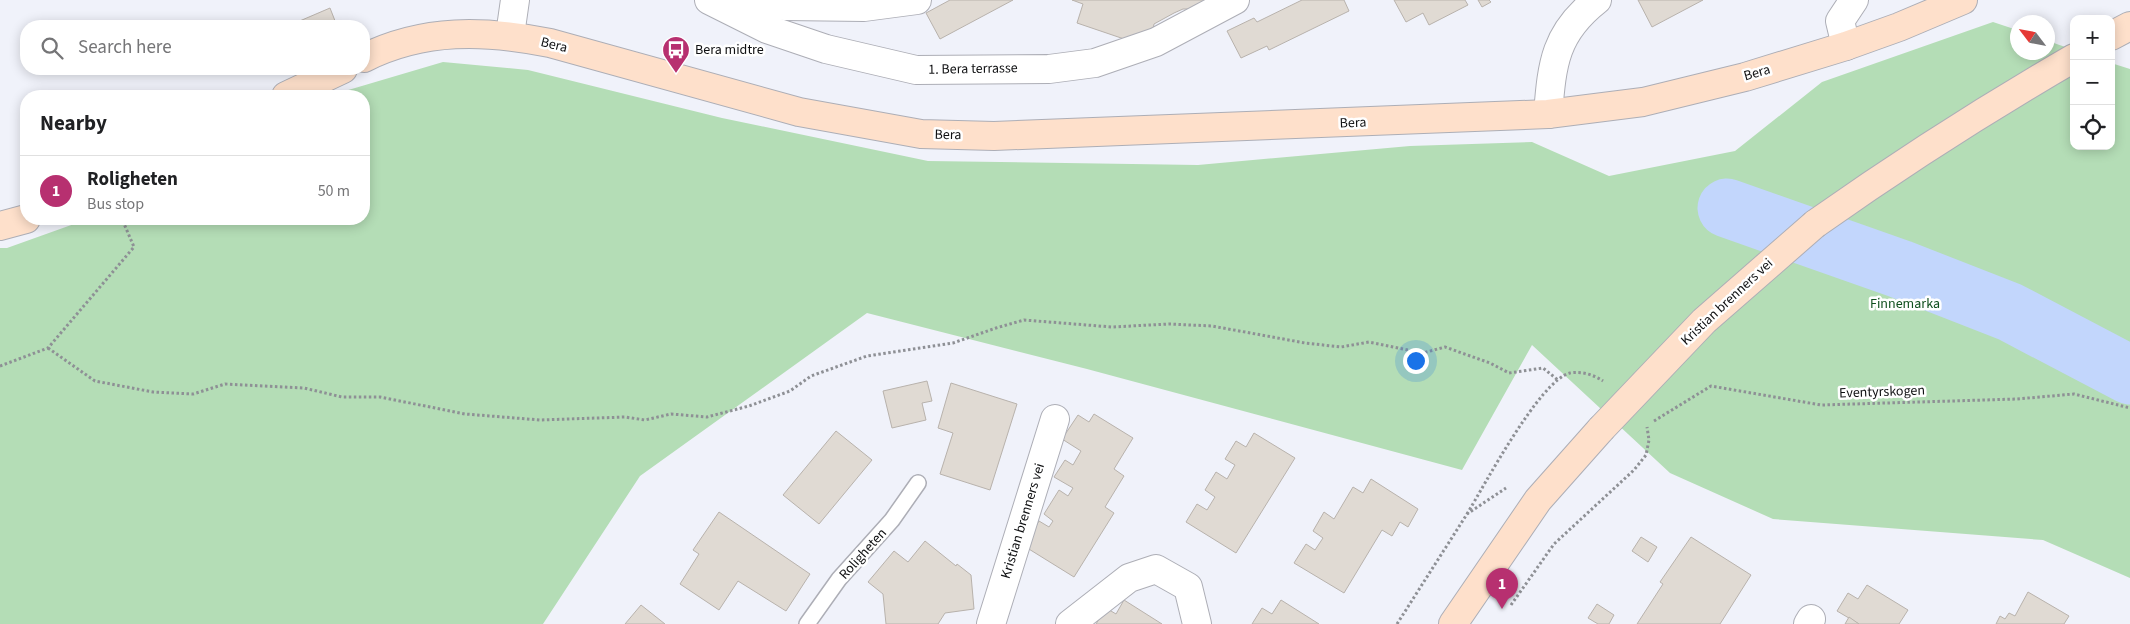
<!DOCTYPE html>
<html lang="en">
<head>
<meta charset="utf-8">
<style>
  body { margin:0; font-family:"Source Sans 3",sans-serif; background:#f2f2f2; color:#202124 }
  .controls { position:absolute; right:15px; top:15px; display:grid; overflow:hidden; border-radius:10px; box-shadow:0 2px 12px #0003 }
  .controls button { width:45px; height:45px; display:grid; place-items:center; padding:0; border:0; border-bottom:1px solid #e0e0e0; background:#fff; color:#202124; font:25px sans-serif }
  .compass { position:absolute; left:2010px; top:15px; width:45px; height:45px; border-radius:50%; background:#fff; box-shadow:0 2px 12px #0003; rotate:302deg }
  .you { position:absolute; left:1415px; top:360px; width:18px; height:18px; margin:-12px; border:4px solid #fff; border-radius:50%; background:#1a73e8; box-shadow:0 0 0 8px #1a73e833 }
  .badge { display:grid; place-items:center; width:32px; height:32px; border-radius:50%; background:#b73070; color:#fff; font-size:16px; font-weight:700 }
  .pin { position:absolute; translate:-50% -41px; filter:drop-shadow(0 1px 2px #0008) }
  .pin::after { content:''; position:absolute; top:26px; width:18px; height:15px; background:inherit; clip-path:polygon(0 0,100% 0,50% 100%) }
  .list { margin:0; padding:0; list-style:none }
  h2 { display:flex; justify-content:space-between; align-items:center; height:65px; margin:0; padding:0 20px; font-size:21px }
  h2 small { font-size:16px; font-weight:400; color:#757577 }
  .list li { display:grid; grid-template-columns:32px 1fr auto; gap:15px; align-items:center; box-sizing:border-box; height:70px; padding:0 20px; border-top:1px solid #e0e0e0 }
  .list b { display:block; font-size:19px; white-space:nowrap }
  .list p { margin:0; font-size:16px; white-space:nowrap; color:#757577 }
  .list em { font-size:16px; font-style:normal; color:#757577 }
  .icon { flex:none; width:28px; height:28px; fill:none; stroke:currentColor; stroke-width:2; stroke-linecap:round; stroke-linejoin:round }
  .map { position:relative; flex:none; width:2130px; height:624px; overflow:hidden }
  .search { position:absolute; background:#fff; box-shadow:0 2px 12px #0003; left:20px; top:20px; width:350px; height:55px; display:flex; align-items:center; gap:12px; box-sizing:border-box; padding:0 18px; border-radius:20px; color:#757577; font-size:19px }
  .panel { position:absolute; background:#fff; box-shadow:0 2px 12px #0003; left:20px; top:90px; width:350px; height:135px; border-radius:20px }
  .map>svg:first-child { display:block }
  .green { fill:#b4ddb6 }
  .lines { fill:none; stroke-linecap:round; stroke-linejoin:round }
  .river { stroke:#c2d6fc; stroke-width:59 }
  .building { fill:#e0dad3; stroke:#b8b2ac }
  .lane-casing { stroke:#adaeb6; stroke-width:18 }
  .street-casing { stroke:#adaeb6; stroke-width:30 }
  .secondary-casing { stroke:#adaeb6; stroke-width:30 }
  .path { stroke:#8e9095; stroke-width:3; stroke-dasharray:2.5 2.5; stroke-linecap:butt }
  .lane { stroke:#fff; stroke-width:15 }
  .street { stroke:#fff; stroke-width:28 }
  .secondary { stroke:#fee0cb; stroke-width:28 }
  .secondary-bridge-casing { stroke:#adaeb6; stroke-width:30; stroke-linecap:butt }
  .secondary-bridge { stroke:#fee0cb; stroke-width:28 }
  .labels { text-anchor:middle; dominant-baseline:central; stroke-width:5; stroke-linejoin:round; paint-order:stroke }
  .street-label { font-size:14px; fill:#0f1012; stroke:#fff }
  .poi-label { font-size:14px; fill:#0f1012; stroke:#fff; text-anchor:start }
  .park-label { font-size:14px; fill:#0f4f1d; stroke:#fff }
</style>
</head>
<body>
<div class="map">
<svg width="2130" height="624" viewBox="0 0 2130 624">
  <rect width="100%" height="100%" fill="#f0f2fa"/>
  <polygon class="green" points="1993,22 2017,30 2018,52 2048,52 2048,41 2074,50 2074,146 2111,146 2111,63 2130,69 2130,578 2043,540 1773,519 1670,473 1532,345 1462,470 1087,369 867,313 640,476 543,624 0,624 0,248 7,248 88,219 364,219 364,96 328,96 443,62 528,70 722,118 928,161 1198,165 1410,146 1532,142 1609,176 1735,151 1822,82"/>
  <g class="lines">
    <polyline class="river" points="1727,208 1900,269 2010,312 2130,375"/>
  </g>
  <g class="building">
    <polygon points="950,0 1013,0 940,39 926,13"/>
    <polygon points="1072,0 1207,0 1190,9 1183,9 1174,13 1154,24 1153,29 1130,41 1077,23 1083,4"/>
    <polygon points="1302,0 1344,0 1349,11 1269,50 1267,46 1241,58 1227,31 1254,18 1257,22"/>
    <polygon points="1394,0 1465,0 1468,5 1429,25 1423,13 1406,22"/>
    <polygon points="1478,0 1489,0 1491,2 1482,7"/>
    <polygon points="1638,0 1703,0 1652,27"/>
    <polygon points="330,8 337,26 288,26"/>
    <polygon points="927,381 932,401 922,403 926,420 892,428 883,391"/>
    <polygon points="951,383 1017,404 990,490 940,474 953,433 938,428"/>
    <polygon points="1094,414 1133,438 1114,469 1124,476 1105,507 1114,513 1074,577 1024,546 1039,521 1049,527 1053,521 1044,514 1059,490 1068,496 1073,488 1054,477 1065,460 1073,465 1081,451 1062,439 1078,415 1089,422"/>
    <polygon points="836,431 872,460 819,524 783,495"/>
    <polygon points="1254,433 1295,458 1236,553 1186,522 1197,504 1207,510 1215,497 1205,490 1216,472 1227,479 1235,465 1225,459 1236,441 1246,447"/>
    <polygon points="1371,479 1418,509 1408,527 1400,522 1392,536 1382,530 1344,593 1294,563 1306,544 1315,550 1323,538 1313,531 1324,512 1334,519 1353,487 1363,493"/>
    <polygon points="719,512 810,574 786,611 738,581 719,610 680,584 699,554 693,550"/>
    <polygon points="1641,537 1657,547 1648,562 1632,551"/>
    <polygon points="1691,537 1751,575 1720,624 1637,624 1663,584 1660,582"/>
    <polygon points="925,541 956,566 957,564 971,575 974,609 945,613 938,624 886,624 883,594 868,582 894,551 908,562"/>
    <polygon points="1867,585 1908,610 1899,624 1859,624 1837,611 1848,593 1858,599"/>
    <polygon points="2028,592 2069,616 2064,624 1996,624 2000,616 2005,619 2009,613 2015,616"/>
    <polygon points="1124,600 1162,624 1096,624 1106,608 1116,614"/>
    <polygon points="1281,600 1319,624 1252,624 1262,608 1272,614"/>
    <polygon points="1597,604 1614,615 1609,624 1598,624 1588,618"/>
    <polygon points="641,605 665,624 625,624"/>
    <polygon points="1849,617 1859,624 1845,624"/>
  </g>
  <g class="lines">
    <defs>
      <polyline id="lane" points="807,624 839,579 892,520 918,483"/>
      <g id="street">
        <polyline points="709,0 767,29 826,49 916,70 1049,69 1095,63 1156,42 1235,0"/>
        <polyline points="723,1 785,6 864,7 917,0"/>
        <polyline points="510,35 515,0"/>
        <polyline points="1846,46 1840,21 1854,0"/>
        <path d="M1548,114C1552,63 1555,33 1597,0"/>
        <polyline points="991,624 1055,419"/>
        <polyline points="1070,624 1129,578 1156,569 1188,587 1197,624"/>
        <polyline points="1808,624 1811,619"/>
      </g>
      <g id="secondary">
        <polyline points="2111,36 2130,26"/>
        <path d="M364,58C424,28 485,30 550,43L799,112L921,134L994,136L1548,114L1643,102L1745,77L1846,46L1899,27L1963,0"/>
        <polyline points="286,96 343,69"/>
        <path d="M1815,224C1900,164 1984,110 2074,58"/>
        <polyline points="0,226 26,219"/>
        <polyline points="1453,624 1538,500 1601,429"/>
      </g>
    </defs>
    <use href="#lane" class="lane-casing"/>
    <use href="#street" class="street-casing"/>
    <use href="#secondary" class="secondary-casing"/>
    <g class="path">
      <polyline points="48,348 95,381 153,392 193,394 225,384 304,388 342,397 380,397 465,414 540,420 625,417 645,420 671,414 707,417 749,406 790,391 811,376 867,356 953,343 996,328 1024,320 1112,327 1169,324 1212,326 1305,343 1341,347 1369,342 1423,353 1445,347 1490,363 1509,373 1543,368 1558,380"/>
      <polyline points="0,366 48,348 134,247 122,219"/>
      <polyline points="1654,421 1711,386 1821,405 2017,399 2074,394 2130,408"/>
      <path d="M1467,514C1484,486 1540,380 1570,373C1582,371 1594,375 1603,381"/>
      <polyline points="1511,605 1554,544 1634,470 1646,455 1649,440 1647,427"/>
      <polyline points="1397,624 1467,514 1506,488"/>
    </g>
    <use href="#lane" class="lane"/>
    <use href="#street" class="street"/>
    <use href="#secondary" class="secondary"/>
    <defs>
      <polyline id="secondary-bridge" points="1601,429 1704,321 1815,224"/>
    </defs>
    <use href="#secondary-bridge" class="secondary-bridge-casing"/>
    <use href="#secondary-bridge" class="secondary-bridge"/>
  </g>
  <defs>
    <symbol id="bus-pin" viewBox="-11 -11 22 30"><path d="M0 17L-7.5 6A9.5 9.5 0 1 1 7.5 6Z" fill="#b73070" stroke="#fff"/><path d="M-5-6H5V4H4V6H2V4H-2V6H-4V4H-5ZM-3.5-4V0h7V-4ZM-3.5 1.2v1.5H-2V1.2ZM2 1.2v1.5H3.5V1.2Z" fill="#fff"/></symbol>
  </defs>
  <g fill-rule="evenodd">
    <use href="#bus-pin" x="660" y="34" width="32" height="43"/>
  </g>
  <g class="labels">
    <g class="street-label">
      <text transform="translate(554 45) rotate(14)">Bera</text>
      <text transform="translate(973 69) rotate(-1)">1. Bera terrasse</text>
      <text transform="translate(1757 73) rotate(-16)">Bera</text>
      <text transform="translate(1353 123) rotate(-2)">Bera</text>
      <text transform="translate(948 135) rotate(1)">Bera</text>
      <text transform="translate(1727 302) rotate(-43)">Kristian brenners vei</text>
      <text transform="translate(1882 392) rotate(-2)">Eventyrskogen</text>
      <text transform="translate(1023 521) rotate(-73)">Kristian brenners vei</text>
      <text transform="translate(863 554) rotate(-48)">Roligheten</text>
    </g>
    <g class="poi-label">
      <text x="695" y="50">Bera midtre</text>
    </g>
    <g class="park-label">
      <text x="1905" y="304">Finnemarka</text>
    </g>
  </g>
</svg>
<div class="controls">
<button>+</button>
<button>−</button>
<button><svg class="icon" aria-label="locate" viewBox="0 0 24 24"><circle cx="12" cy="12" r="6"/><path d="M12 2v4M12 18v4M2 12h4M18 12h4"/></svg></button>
</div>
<svg class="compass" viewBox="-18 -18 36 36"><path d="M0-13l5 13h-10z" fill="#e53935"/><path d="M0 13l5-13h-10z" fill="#757577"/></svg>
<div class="you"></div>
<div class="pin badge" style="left:1502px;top:609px">1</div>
<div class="search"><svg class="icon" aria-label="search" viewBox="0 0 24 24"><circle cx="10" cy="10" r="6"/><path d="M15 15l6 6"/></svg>Search here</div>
<section class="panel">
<h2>Nearby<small></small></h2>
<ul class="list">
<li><span class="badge">1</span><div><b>Roligheten</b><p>Bus stop</p></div><em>50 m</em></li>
</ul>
</section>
</div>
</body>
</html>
